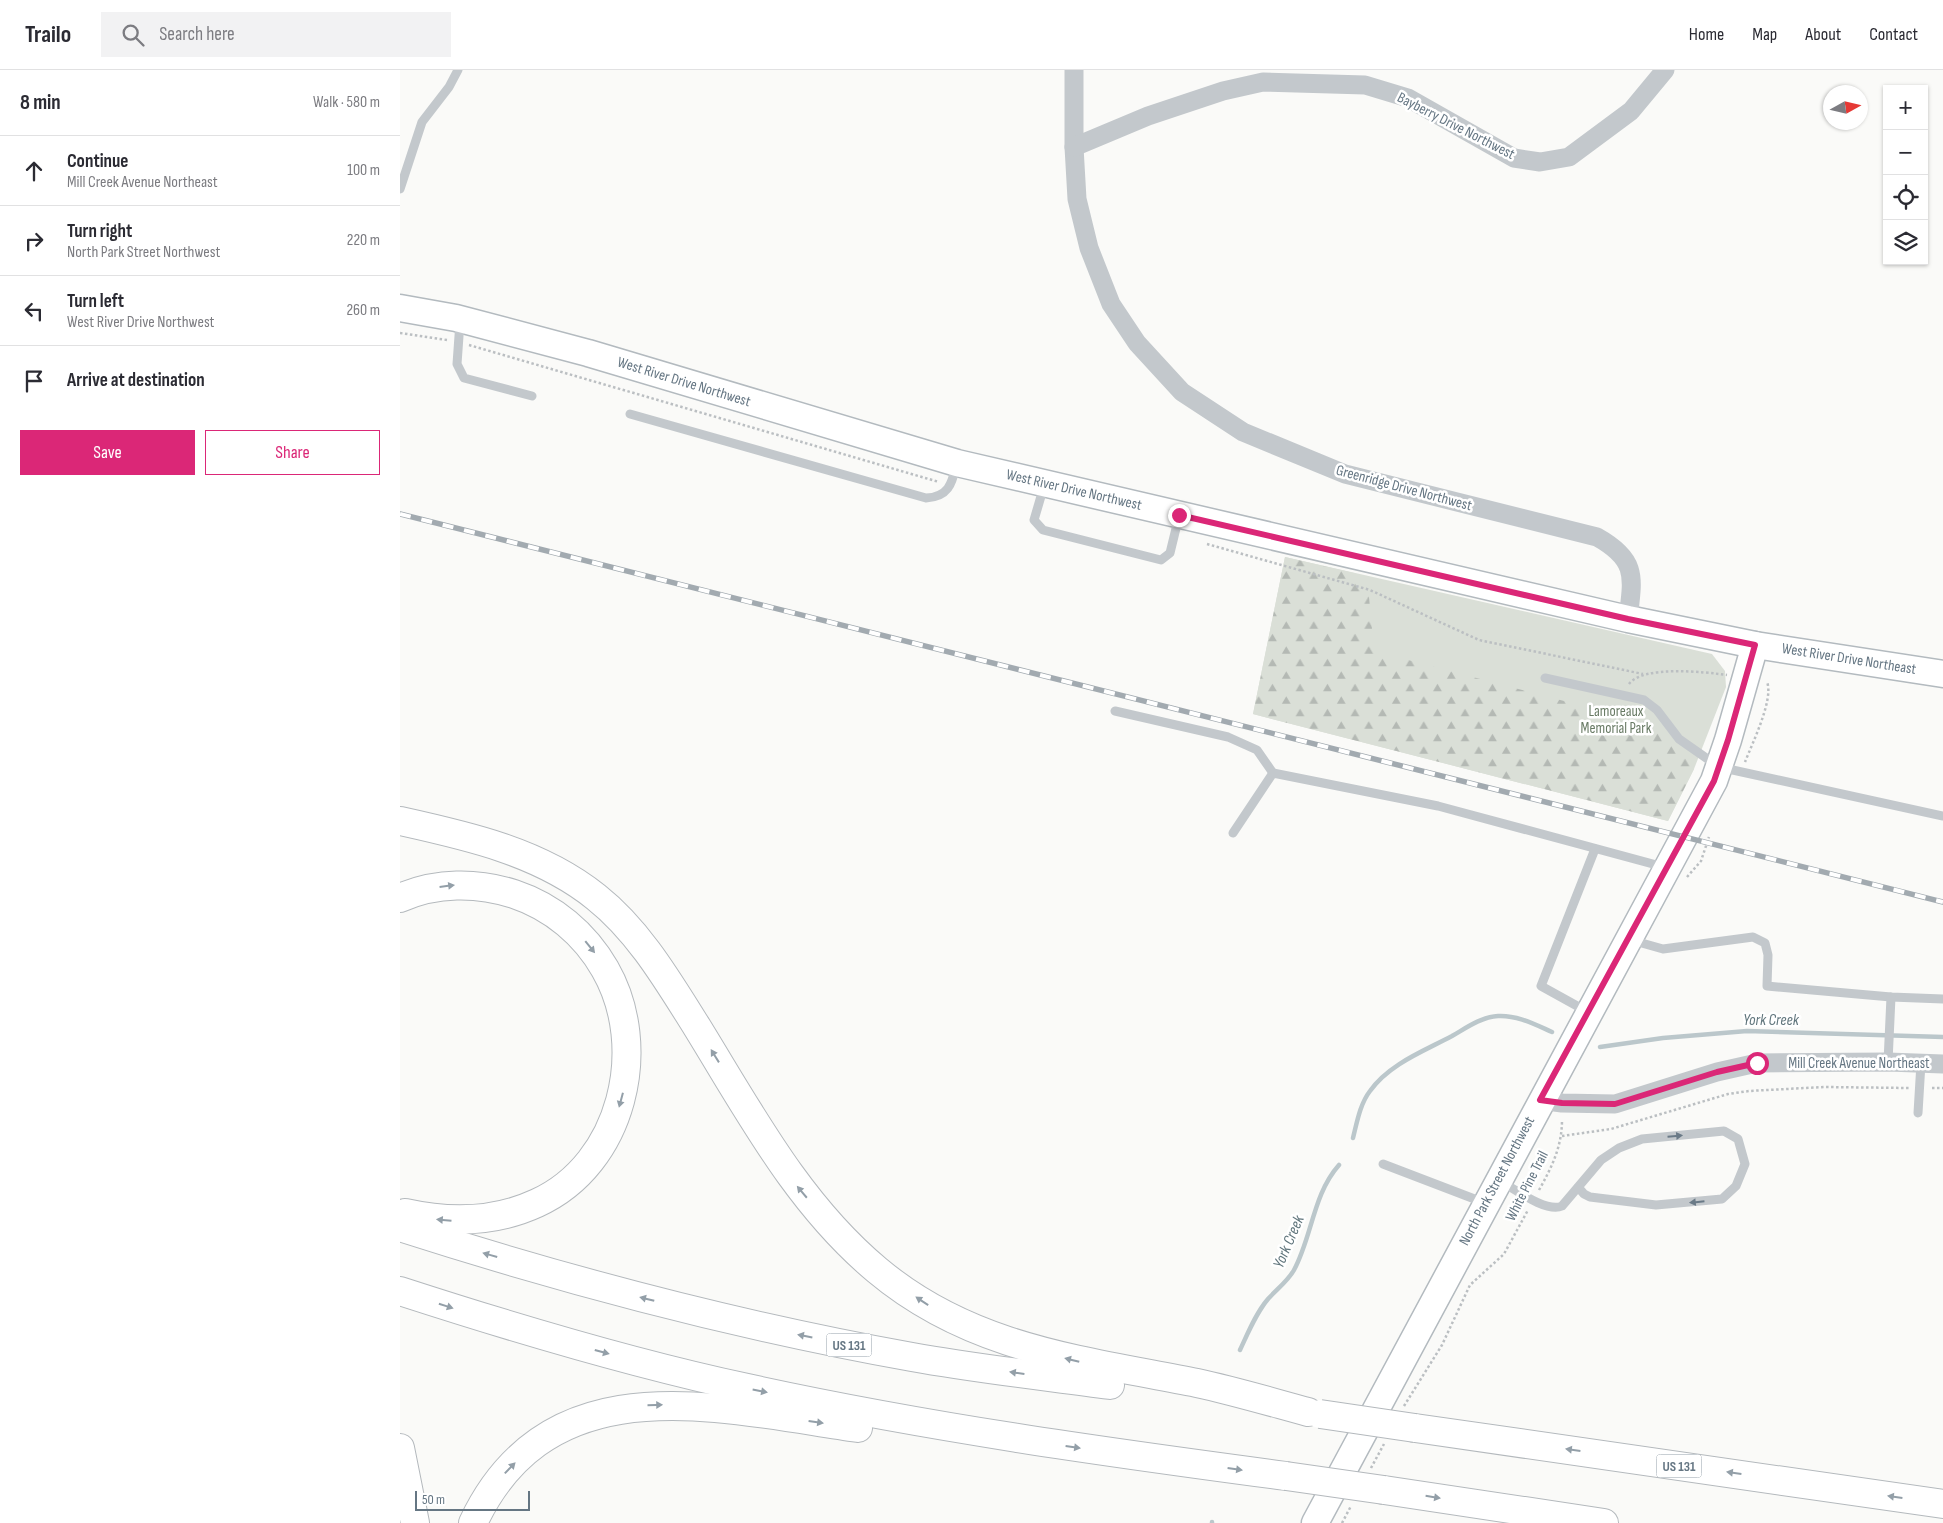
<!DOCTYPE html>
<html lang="en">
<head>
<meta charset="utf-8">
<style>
  body { margin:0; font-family:"Sofia Sans Condensed",sans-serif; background:#f2f2f3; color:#2b2b33 }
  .controls { position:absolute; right:15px; top:15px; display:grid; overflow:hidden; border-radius:0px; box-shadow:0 1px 4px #0004 }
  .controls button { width:45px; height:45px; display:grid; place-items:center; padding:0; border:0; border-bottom:1px solid #e1e1e2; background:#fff; color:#2b2b33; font:25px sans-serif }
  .compass { position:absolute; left:1423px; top:15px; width:45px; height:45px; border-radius:50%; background:#fff; box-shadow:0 1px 4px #0004; rotate:82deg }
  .scale { position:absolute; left:15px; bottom:12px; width:115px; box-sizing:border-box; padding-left:5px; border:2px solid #657683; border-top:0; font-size:14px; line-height:18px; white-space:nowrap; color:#657683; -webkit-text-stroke:4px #fff; paint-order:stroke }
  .stop { position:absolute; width:15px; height:15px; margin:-11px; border:4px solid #db2777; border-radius:50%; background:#fff }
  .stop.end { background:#db2777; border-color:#fff; box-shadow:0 1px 5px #0008 }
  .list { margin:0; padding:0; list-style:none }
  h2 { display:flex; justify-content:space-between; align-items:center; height:65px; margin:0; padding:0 20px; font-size:21px }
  h2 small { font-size:16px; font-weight:400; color:#7c7c81 }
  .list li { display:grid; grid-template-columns:32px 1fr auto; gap:15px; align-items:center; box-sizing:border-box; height:70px; padding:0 20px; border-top:1px solid #e1e1e2 }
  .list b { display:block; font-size:19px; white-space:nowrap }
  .list p { margin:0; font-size:16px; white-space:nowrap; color:#7c7c81 }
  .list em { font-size:16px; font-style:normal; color:#7c7c81 }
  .actions { display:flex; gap:10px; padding:15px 20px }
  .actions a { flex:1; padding:11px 0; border:1px solid #db2777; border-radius:0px; text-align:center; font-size:18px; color:#db2777 }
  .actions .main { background:#db2777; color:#fff }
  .icon { flex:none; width:28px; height:28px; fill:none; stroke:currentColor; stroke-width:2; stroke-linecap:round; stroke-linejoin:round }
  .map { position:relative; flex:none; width:1543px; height:1453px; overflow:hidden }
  header { display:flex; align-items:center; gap:30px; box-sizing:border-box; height:70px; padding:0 25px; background:#fff; border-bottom:1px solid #e1e1e2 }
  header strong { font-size:24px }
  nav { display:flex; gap:28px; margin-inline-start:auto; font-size:18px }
  .search { width:350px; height:45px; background:#f2f2f3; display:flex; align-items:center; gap:12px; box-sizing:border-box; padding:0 18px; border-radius:0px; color:#7c7c81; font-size:19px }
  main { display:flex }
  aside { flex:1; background:#fff }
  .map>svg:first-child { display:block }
  .green { fill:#dadfd7 }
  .forest { fill:url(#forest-firs) }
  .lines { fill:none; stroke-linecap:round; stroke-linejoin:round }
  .stream { stroke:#bbc7cb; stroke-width:4.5 }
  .secondary-casing { stroke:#b3babf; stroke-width:29 }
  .motorway-casing { stroke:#b4b9bd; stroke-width:30 }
  .path { stroke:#bbbfc2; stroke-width:2.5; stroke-dasharray:2.5 2.5; stroke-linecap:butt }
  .service { stroke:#c3c8cc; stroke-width:9 }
  .minor { stroke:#c3c8cc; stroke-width:19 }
  .secondary { stroke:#fff; stroke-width:26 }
  .motorway { stroke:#fff; stroke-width:28 }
  .rail-casing { stroke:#a2aab0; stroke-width:5.5 }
  .rail { stroke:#fff; stroke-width:4; stroke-dasharray:11; stroke-linecap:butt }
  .motorway-bridge-casing { stroke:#b4b9bd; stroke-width:30; stroke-linecap:butt }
  .motorway-bridge { stroke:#fff; stroke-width:28 }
  .oneway { fill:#939fa8 }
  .oneway2 { fill:#6a7a87 }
  .route { stroke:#db2777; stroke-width:6 }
  .labels { text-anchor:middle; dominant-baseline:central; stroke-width:5; stroke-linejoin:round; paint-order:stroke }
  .shield { fill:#fff; stroke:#939fa8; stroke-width:1 }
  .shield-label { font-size:14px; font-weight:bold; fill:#657683 }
  .street-label { font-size:15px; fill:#657683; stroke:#fff }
  .park-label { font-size:15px; fill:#687a64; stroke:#fff }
  .water-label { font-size:16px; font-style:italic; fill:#60757c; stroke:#fff }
</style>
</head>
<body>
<header>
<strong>Trailo</strong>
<div class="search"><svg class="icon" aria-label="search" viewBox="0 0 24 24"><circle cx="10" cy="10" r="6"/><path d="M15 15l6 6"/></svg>Search here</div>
<nav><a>Home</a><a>Map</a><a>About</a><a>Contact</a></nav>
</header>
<main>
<aside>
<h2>8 min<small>Walk · 580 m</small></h2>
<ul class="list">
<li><svg class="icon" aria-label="ahead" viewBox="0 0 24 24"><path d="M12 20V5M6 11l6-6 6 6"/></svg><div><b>Continue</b><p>Mill Creek Avenue Northeast</p></div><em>100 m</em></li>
<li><svg class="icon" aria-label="right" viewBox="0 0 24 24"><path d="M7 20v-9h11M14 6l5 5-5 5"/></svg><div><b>Turn right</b><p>North Park Street Northwest</p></div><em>220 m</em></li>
<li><svg class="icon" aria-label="left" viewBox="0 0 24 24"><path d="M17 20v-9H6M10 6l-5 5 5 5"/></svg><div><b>Turn left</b><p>West River Drive Northwest</p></div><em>260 m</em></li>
<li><svg class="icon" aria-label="arrive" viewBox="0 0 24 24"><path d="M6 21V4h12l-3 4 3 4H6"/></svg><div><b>Arrive at destination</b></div></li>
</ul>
<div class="actions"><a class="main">Save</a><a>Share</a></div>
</aside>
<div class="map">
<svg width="1543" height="1453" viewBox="0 0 1543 1453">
  <defs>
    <pattern id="forest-firs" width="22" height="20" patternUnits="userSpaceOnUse" patternTransform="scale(1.25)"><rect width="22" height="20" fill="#dadfd7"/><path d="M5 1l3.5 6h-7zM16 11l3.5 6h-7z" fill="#b4b9b4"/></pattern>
  </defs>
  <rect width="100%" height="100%" fill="#fafaf8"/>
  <polygon class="green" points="885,487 1312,584 1325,601 1326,617 1294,699 1268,751 853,644"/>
  <polygon class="forest" points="885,487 954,503 969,527 974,581 1225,647 1228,635 1241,638 1252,646 1294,699 1268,751 853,644"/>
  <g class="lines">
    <g class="stream">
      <polyline points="1200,977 1263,968 1347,961 1543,967"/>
      <path d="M953,1068C957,1052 960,1034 970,1021C989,994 1024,981 1052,966C1066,958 1081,947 1098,946C1117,945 1134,954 1152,962"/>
      <path d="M840,1280C848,1263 856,1243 868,1229C876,1220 888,1211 894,1200C912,1167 913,1124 939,1095"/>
      <polyline points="812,1453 812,1452"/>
    </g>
    <defs>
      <g id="secondary">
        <polyline points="0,238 56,248 188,283 557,393 1228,549 1355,575 1543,604"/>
        <polyline points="915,1453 1314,711 1328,670 1355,575"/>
      </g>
      <g id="motorway">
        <path d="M0,751C68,766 140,782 196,827C239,861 268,911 297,957C350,1043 398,1134 477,1200C571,1279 682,1290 797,1313C834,1321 871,1332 908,1342"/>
        <path d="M0,828C36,812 77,812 114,824C153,837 185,864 205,899C250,977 223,1094 137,1133C94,1153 50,1153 5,1143"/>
        <path d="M0,1157C168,1211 339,1256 512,1287C578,1299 644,1306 710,1315"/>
        <path d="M0,1221C114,1258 230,1293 347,1318C525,1357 705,1382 886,1406"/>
        <polyline points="1015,1358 1543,1434"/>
        <polyline points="0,1378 15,1453"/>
        <polyline points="984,1420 1204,1453"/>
        <path d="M73,1453C149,1291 318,1338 458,1358"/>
      </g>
    </defs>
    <use href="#secondary" class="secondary-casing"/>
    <use href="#motorway" class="motorway-casing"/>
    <g class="path">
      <polyline points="0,263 47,270"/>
      <polyline points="69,275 539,412"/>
      <polyline points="807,474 970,520 1079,570 1243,604"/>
      <path d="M1229,614C1243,595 1305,602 1327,605"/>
      <path d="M1345,692C1352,674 1374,629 1367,612"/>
      <polyline points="1287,807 1301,791 1309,767"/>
      <polyline points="1532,1018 1543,1018"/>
      <polyline points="1162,1066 1211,1059 1328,1024 1349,1021 1424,1017 1509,1018"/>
      <path d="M1139,1120C1152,1097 1162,1076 1162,1050"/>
      <polyline points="1004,1336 1042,1275 1070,1215 1104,1184 1128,1140"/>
      <polyline points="971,1398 984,1374"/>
      <polyline points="942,1453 951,1436"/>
    </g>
    <g class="service">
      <polyline points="0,119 22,52 49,17 58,0"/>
      <polyline points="60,252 57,294 64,308 132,326"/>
      <path d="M230,344L526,428C548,427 552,414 556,396"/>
      <polyline points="644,416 634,450 643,460 761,490 770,483 779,446"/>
      <polyline points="1145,608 1244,630 1257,640 1279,669 1319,697 1543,746"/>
      <polyline points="715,641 828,667 857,680 873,703"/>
      <polyline points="833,763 873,703 1038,736 1264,797"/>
      <polyline points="1231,870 1263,879 1353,867 1365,873 1368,885 1367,916 1491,927 1543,929"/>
      <polyline points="1188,942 1141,916 1195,779"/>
      <polyline points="1488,992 1491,927"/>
      <polyline points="1518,1043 1521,993"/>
      <polyline points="983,1094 1085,1133"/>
      <path d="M1102,1112C1116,1120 1147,1143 1162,1136L1201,1090L1219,1078L1242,1069L1324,1061L1338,1069L1345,1094L1336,1116L1322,1129L1256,1135L1190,1127L1184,1124L1178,1117"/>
    </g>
    <g class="minor">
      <path d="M674,0V77L677,129L689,178L711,234L737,273L782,322L843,362L945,404L1197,467C1238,490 1233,507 1228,549"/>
      <polyline points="674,77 748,46 823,21 863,12 965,15 1008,28 1114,88 1140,92 1169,87 1231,41 1265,0"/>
      <polyline points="1140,1030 1162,1033 1215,1034 1317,1002 1357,993 1488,992 1543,994"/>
    </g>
    <use href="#secondary" class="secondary"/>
    <use href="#motorway" class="motorway"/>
    <defs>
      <polyline id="rail" points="0,444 1543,832"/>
    </defs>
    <use href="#rail" class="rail-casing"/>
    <use href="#rail" class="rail"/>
    <defs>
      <g id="motorway-bridge">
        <polyline points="920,1344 1015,1358"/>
        <polyline points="886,1406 984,1420"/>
      </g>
    </defs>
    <use href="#motorway-bridge" class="motorway-bridge-casing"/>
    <use href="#motorway-bridge" class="motorway-bridge"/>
  </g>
  <defs><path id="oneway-solid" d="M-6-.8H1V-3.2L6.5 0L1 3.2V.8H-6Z" transform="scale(1.25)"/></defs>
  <g class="oneway">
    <use href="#oneway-solid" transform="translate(47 816) rotate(-7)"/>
    <use href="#oneway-solid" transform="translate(190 877) rotate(51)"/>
    <use href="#oneway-solid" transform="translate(315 986) rotate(-122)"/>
    <use href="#oneway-solid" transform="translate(221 1030) rotate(105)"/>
    <use href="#oneway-solid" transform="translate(402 1122) rotate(-130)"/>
    <use href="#oneway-solid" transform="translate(44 1150) rotate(-175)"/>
    <use href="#oneway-solid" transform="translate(90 1185) rotate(-164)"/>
    <use href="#oneway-solid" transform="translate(247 1229) rotate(-166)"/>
    <use href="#oneway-solid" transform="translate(522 1231) rotate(-146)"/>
    <use href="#oneway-solid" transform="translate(46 1236) rotate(18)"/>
    <use href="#oneway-solid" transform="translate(405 1266) rotate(-169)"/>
    <use href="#oneway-solid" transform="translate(202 1282) rotate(15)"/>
    <use href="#oneway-solid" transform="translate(672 1290) rotate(-166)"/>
    <use href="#oneway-solid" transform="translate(617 1303) rotate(-172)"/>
    <use href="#oneway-solid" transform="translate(360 1321) rotate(11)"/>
    <use href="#oneway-solid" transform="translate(255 1335) rotate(-1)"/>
    <use href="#oneway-solid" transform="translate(416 1352) rotate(8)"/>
    <use href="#oneway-solid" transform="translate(673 1377) rotate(8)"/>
    <use href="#oneway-solid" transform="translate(1173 1380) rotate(-172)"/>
    <use href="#oneway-solid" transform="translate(110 1398) rotate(-46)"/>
    <use href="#oneway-solid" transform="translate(835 1399) rotate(8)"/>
    <use href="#oneway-solid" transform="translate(1334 1403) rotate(-172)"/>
    <use href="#oneway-solid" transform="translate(1033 1427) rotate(9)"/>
    <use href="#oneway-solid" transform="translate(1495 1427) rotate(-172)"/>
  </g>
  <g class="oneway2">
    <use href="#oneway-solid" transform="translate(1275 1066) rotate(-5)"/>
    <use href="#oneway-solid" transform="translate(1297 1132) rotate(174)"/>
  </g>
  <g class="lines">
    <polyline class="route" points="779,445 1228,549 1355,575 1328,670 1314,711 1140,1030 1162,1033 1215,1034 1317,1002 1357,993"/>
  </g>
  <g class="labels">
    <g class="shield">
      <rect x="426.5" y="1263.5" width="45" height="23" rx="4"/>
      <rect x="1256.5" y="1384.5" width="45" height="23" rx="4"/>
    </g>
    <g class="shield-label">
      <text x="449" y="1275">US 131</text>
      <text x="1279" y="1396">US 131</text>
    </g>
    <g class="street-label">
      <text transform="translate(1056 56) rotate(27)">Bayberry Drive Northwest</text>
      <text transform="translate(284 312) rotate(17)">West River Drive Northwest</text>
      <text transform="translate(1004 418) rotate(15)">Greenridge Drive Northwest</text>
      <text transform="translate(674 420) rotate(13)">West River Drive Northwest</text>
      <text transform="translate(1449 589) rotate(9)">West River Drive Northeast</text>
      <text x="1459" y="993">Mill Creek Avenue Northeast</text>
      <text transform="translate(1097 1111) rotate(-62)">North Park Street Northwest</text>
      <text transform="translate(1127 1116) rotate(-63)">White Pine Trail</text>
    </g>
    <g class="park-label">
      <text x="1216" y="641">Lamoreaux<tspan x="1216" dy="17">Memorial Park</tspan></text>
    </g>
    <g class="water-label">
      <text x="1371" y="950">York Creek</text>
      <text transform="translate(889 1172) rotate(-67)">York Creek</text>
    </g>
  </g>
</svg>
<div class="controls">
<button>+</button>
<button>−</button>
<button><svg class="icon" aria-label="locate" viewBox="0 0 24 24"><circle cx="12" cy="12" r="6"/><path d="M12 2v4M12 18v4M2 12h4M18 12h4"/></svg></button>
<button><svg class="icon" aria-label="layers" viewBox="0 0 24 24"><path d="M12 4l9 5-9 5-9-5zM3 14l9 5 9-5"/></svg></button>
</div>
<svg class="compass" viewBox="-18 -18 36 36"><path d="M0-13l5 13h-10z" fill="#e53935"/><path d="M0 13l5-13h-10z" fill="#7c7c81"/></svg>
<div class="scale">50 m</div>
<div class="stop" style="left:1357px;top:993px"></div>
<div class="stop end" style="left:779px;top:445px"></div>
</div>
</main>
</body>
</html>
